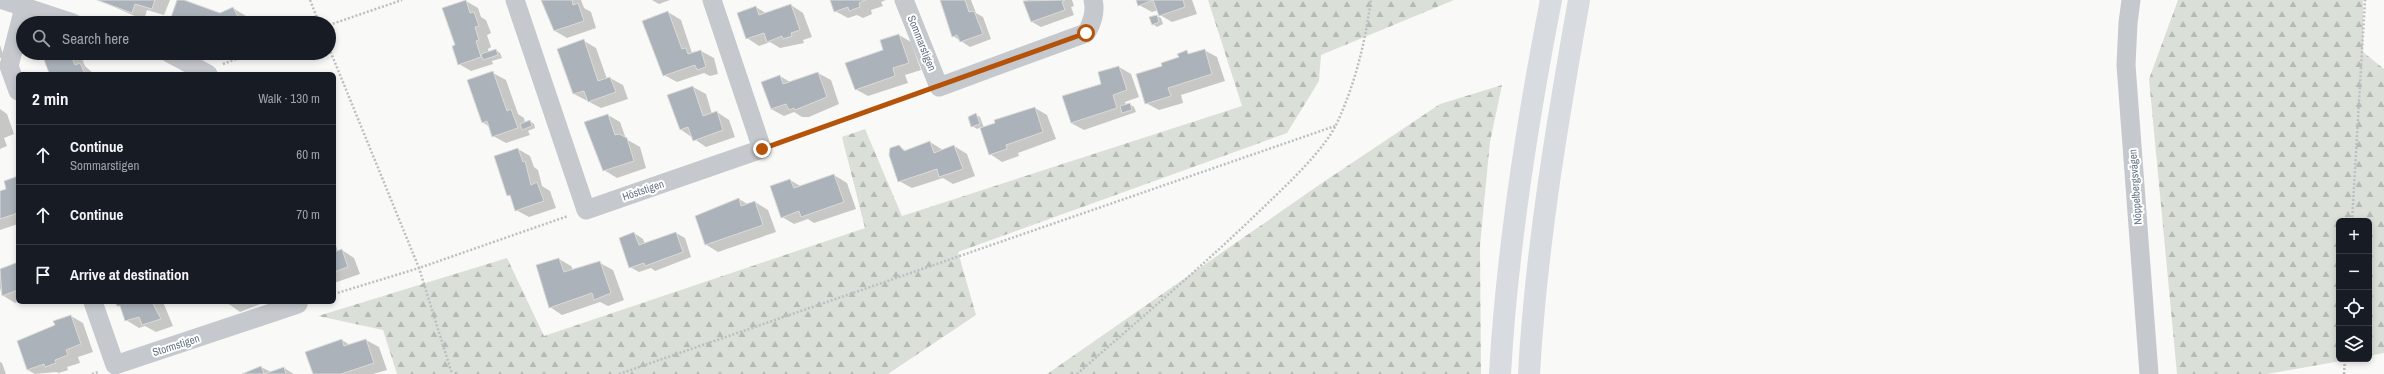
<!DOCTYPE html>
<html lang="en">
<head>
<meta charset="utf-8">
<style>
  body { margin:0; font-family:"Archivo Narrow",sans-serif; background:#20242c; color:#f1f3f6 }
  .controls { position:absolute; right:12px; bottom:12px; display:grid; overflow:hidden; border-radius:6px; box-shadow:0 2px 6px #0003 }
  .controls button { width:36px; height:36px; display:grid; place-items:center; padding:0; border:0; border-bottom:1px solid #363941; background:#171b24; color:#f1f3f6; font:20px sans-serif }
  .stop { position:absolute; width:12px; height:12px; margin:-9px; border:3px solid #b45309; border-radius:50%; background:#fff }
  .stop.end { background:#b45309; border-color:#fff; box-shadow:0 1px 4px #0008 }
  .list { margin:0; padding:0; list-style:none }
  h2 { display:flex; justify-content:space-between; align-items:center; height:52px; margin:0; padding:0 16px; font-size:17px }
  h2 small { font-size:13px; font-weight:400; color:#9ea1a6 }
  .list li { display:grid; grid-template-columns:26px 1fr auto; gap:12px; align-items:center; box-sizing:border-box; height:60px; padding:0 16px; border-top:1px solid #363941 }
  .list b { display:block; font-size:15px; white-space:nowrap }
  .list p { margin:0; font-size:13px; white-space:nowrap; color:#9ea1a6 }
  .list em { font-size:13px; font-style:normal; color:#9ea1a6 }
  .icon { flex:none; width:22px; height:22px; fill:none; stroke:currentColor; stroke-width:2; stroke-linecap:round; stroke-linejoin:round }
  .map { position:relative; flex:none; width:2384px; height:374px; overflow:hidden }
  .search { position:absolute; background:#171b24; box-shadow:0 2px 6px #0003; left:16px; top:16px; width:320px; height:44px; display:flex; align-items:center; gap:10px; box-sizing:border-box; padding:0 14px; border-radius:22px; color:#9ea1a6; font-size:15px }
  .panel { position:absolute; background:#171b24; box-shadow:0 2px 6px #0003; left:16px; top:72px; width:320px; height:232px; border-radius:6px }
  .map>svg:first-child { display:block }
  .forest { fill:url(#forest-firs) }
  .shadow { fill:#0003 }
  .building { fill:#abb2b9; stroke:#dbdbd9 }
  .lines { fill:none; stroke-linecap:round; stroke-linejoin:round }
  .path { stroke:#bcbfc2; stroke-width:2.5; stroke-dasharray:2 2; stroke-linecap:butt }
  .street { stroke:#c5c8cc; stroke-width:19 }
  .highway { stroke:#d8dbdf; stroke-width:22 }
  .route { stroke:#b45309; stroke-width:5 }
  .labels { text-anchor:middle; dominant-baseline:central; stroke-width:4; stroke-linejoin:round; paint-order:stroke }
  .street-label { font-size:11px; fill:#687587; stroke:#fff }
</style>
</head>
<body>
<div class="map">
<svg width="2384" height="374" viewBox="0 0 2384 374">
  <defs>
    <pattern id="forest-firs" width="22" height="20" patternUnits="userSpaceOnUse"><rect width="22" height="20" fill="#dae0d8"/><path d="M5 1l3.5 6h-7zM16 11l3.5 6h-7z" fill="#b5bab5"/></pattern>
  </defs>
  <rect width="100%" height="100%" fill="#f9f9f7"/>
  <g class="forest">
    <polygon points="1208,0 1454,0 1321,55 1319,81 1287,133 958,252 976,315 888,374 397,374 383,330 318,316 507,258 544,336 865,228 842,137 865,129 902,216 1242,106"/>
    <polygon points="2178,0 2363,0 2363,52 2384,69 2384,353 2369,356 2369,221 2339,221 2339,359 2352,359 2267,374 2177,374 2149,79"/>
    <polygon points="1502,85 1490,142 1480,245 1481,374 1047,374 1319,185 1440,104"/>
  </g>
  <g class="shadow">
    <polygon points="98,0 170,0 164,15 147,10 144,20"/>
    <polygon points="178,0 220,15 233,8 246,16 249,22 255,19 261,23 170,23"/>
    <polygon points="543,0 581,0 584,8 591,12 596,28 567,38 555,31"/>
    <polygon points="652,0 670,0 659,4"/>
    <polygon points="831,0 886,0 881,2 883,6 871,10 872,14 863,18 857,15 848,18 835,11"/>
    <polygon points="941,0 971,0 976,13 983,17 991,39 970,47 953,36"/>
    <polygon points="1029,0 1072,0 1074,6 1071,7 1074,15 1041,27 1032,22 1024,1"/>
    <polygon points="1137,0 1192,0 1197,14 1172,22 1160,15 1158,10 1152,12 1139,5"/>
    <polygon points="466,1 478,8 481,17 486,20 491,33 487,35 491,47 488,49 489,53 496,50 500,53 502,58 492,61 493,64 471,71 459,64 456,46"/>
    <polygon points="791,5 803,13 812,37 803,40 804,43 780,48 770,42 759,46 747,38 756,7 767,14"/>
    <polygon points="668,12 681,20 692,53 701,51 714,58 718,74 710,76 704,73 677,82 664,75 643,22"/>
    <polygon points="1157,16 1161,18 1163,24 1157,27 1153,24"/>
    <polygon points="899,35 911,42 921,70 905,75 908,83 868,96 855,89"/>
    <polygon points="584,41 596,48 607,79 610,78 623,85 628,99 601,108 574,94"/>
    <polygon points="0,45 4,57 0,58"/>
    <polygon points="1204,50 1217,57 1225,81 1181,95 1183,103 1159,110 1146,103 1164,67 1180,58 1187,52 1191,54"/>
    <polygon points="65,53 71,53 82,59 85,66 94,74 48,74"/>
    <polygon points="240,53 255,53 246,57"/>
    <polygon points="1119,67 1131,74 1139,97 1125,102 1126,105 1130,104 1134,107 1136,112 1084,130 1071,123"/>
    <polygon points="493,73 506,80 518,114 524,118 525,123 530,121 534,124 535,128 528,131 530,135 506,143 493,136 490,127 482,122"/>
    <polygon points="818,73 831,80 839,104 809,117 802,117 794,112 784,116 771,109 780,76 790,82"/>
    <polygon points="693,87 706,94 712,114 717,112 729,120 735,137 706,147 680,129"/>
    <polygon points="1035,108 1047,115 1056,139 1018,153 1019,156 1002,162 990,154 981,127 977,129 972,126 976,115 980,117 984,128"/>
    <polygon points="0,109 7,114 14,134 4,138 7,146 0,149"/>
    <polygon points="608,115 620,122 626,139 640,147 646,168 617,178 604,170"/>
    <polygon points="930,142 943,150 954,146 967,154 975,176 953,184 943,178 912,188 899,181 899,146 906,151"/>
    <polygon points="518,149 530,156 534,167 538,170 542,186 550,191 556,208 529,217 516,210 511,197 508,195"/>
    <polygon points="834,175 847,183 856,209 814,223 808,219 794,224 782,217 790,180 802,187"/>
    <polygon points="18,177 18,224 0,230 0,192 8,189"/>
    <polygon points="739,199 749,205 755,202 768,210 776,232 718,252 705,244"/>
    <polygon points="634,233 643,239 645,244 676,233 685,238 691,257 655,271 651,268 639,272 630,267"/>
    <polygon points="334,239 338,252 342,250 354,258 360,274 334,283"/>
    <polygon points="559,259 571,266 573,270 600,263 613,270 624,300 608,306 600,302 562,315 550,307 541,282"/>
    <polygon points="18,264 18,302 15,303 2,295 0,288 0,270"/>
    <polygon points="116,302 163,302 173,326 156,332 145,326 139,328 126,320 122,308"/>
    <polygon points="226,302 266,302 240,312"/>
    <polygon points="71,316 83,323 93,352 78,357 80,363 67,367 68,370 59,373 56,372 35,374 28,370 56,326"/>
    <polygon points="342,340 350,345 366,340 379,347 387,370 373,374 314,374"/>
    <polygon points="0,362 2,363 6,374 0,374"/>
    <polygon points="261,367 271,372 284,368 294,374 243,374"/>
  </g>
  <g class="building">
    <polygon points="97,0 155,0 152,9 135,4 132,13"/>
    <polygon points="177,0 184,0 220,13 233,7 241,23 169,23"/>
    <polygon points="466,0 470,13 474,12 479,26 475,27 479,40 476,41 481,57 458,65 452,46 455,45 442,8"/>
    <polygon points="541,0 572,0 573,5 578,3 584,21 554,31"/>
    <polygon points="830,0 866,0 859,3 860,7 849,11 848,7 834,12"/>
    <polygon points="940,0 965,0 969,12 974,11 983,34 960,42 957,35 952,37"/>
    <polygon points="1065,0 1062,2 1065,10 1031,22 1023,1"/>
    <polygon points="1136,0 1183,0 1185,7 1159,16 1153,0 1138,6"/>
    <polygon points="791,4 800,30 791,33 792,36 783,39 782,36 767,42 764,33 746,39 737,13 756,6 759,15"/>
    <polygon points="668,11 682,49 686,48 688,54 701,50 706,67 697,70 695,65 663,76 642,21"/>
    <polygon points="1157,15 1159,22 1152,25 1149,17"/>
    <polygon points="255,18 257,23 244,23"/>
    <polygon points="899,34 909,63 893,68 895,76 855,90 845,63 883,50 880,40"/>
    <polygon points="584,39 598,81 610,77 616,92 588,102 584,91 573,94 557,49"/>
    <polygon points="496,49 498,55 483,60 481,54"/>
    <polygon points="1205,49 1212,74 1168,88 1171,96 1145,104 1136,74 1162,66 1161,63 1179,57 1177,54 1187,50 1188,54"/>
    <polygon points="62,53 70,53 75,65 80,63 85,74 45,74 49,73 44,60"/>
    <polygon points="1119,66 1127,90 1113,95 1117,108 1071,123 1062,96 1101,84 1098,72"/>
    <polygon points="493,71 507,111 511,109 518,128 492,137 487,121 482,123 467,80"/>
    <polygon points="818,72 827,97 795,110 794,108 789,110 786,104 771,109 761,82 780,75 783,84"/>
    <polygon points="693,86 703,116 717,111 723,130 693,141 688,127 680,130 667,95"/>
    <polygon points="1130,103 1132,110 1122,113 1120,106"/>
    <polygon points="1035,107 1043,132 1006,145 1007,149 989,155 980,128 995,123 994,120"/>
    <polygon points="976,113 980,124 971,127 968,117"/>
    <polygon points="608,114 615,135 619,134 627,138 634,161 603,171 584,122"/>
    <polygon points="530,120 532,126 522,130 520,124"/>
    <polygon points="930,141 934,153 954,145 963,169 939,177 937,169 898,182 889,155 890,148 899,145 904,151"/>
    <polygon points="518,148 523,162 525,161 531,185 537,182 544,201 515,211 510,195 507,196 494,156"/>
    <polygon points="834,174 844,202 801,217 799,211 781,218 770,186 790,179 794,188"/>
    <polygon points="18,176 18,213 0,219 0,191 6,189 4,181"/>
    <polygon points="739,198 741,206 755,201 763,225 705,245 695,216"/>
    <polygon points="634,232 639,245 676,232 683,252 645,266 644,263 629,268 619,238"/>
    <polygon points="342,249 348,267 334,272 334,252"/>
    <polygon points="559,258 564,272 600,261 611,293 594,300 592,293 549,308 536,265"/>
    <polygon points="18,262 18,290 2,296 0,269"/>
    <polygon points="115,302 152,302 161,319 142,325 139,317 125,321 120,306 117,306"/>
    <polygon points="71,315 81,344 66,350 68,355 55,360 56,363 45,367 44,364 27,370 17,341 55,325 53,321"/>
    <polygon points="342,339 344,346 366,339 374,363 341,374 313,374 305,352"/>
    <polygon points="261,366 264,374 284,367 286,374 242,374"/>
  </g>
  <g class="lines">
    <g class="path">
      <polyline points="310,0 319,23"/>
      <polyline points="329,25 402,0"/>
      <polyline points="329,48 419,268 568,216"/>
      <polyline points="223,64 252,53"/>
      <polyline points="779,143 922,93"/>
      <polyline points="2352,221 2365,0"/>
      <polyline points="334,294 419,268 452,374"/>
      <polyline points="92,374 98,372"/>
      <polyline points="619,374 1335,126"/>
      <path d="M1077,374C1142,317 1209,261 1271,200C1291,181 1324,149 1336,125C1355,85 1365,43 1371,0"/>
      <polyline points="2344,374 2345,359"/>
    </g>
    <g class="street">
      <polyline points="3,0 73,23"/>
      <polyline points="515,0 586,210 762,149 712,0"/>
      <path d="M904,0L939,87L1086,33C1092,24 1096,11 1093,0"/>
      <polyline points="2131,0 2128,23 2126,65 2149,374"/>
      <polyline points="169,53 208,74"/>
      <polyline points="18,91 9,66 24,8"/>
      <polyline points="93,302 115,365 298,304 297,302"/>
    </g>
    <g class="highway">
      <path d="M1500,374C1507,248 1527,123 1551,0"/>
      <path d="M1529,374C1536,248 1557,124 1579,0"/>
    </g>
  </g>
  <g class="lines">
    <polyline class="route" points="762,149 1086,33"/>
  </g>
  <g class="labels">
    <g class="street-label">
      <text transform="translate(922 43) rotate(68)">Sommarstigen</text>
      <text transform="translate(2135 187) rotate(-94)">Nöppelbergsvägen</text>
      <text transform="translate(643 190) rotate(-19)">Höststigen</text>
      <text transform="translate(176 345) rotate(-18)">Stormstigen</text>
    </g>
  </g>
</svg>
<div class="controls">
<button>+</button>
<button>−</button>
<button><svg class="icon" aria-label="locate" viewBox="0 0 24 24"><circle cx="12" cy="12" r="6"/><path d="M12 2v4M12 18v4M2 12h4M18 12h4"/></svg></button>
<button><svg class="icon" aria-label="layers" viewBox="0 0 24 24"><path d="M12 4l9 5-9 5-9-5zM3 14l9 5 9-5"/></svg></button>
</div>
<div class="stop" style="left:1086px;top:33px"></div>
<div class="stop end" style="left:762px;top:149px"></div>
<div class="search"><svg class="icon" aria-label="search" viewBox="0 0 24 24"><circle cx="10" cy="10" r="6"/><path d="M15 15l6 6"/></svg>Search here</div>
<section class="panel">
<h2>2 min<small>Walk · 130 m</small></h2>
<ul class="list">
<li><svg class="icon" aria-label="ahead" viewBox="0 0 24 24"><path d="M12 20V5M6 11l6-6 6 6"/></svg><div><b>Continue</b><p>Sommarstigen</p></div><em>60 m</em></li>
<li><svg class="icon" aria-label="ahead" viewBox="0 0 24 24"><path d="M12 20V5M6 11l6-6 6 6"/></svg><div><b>Continue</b></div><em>70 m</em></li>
<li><svg class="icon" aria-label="arrive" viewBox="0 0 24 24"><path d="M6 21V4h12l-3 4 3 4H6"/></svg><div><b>Arrive at destination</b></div></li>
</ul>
</section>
</div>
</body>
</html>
